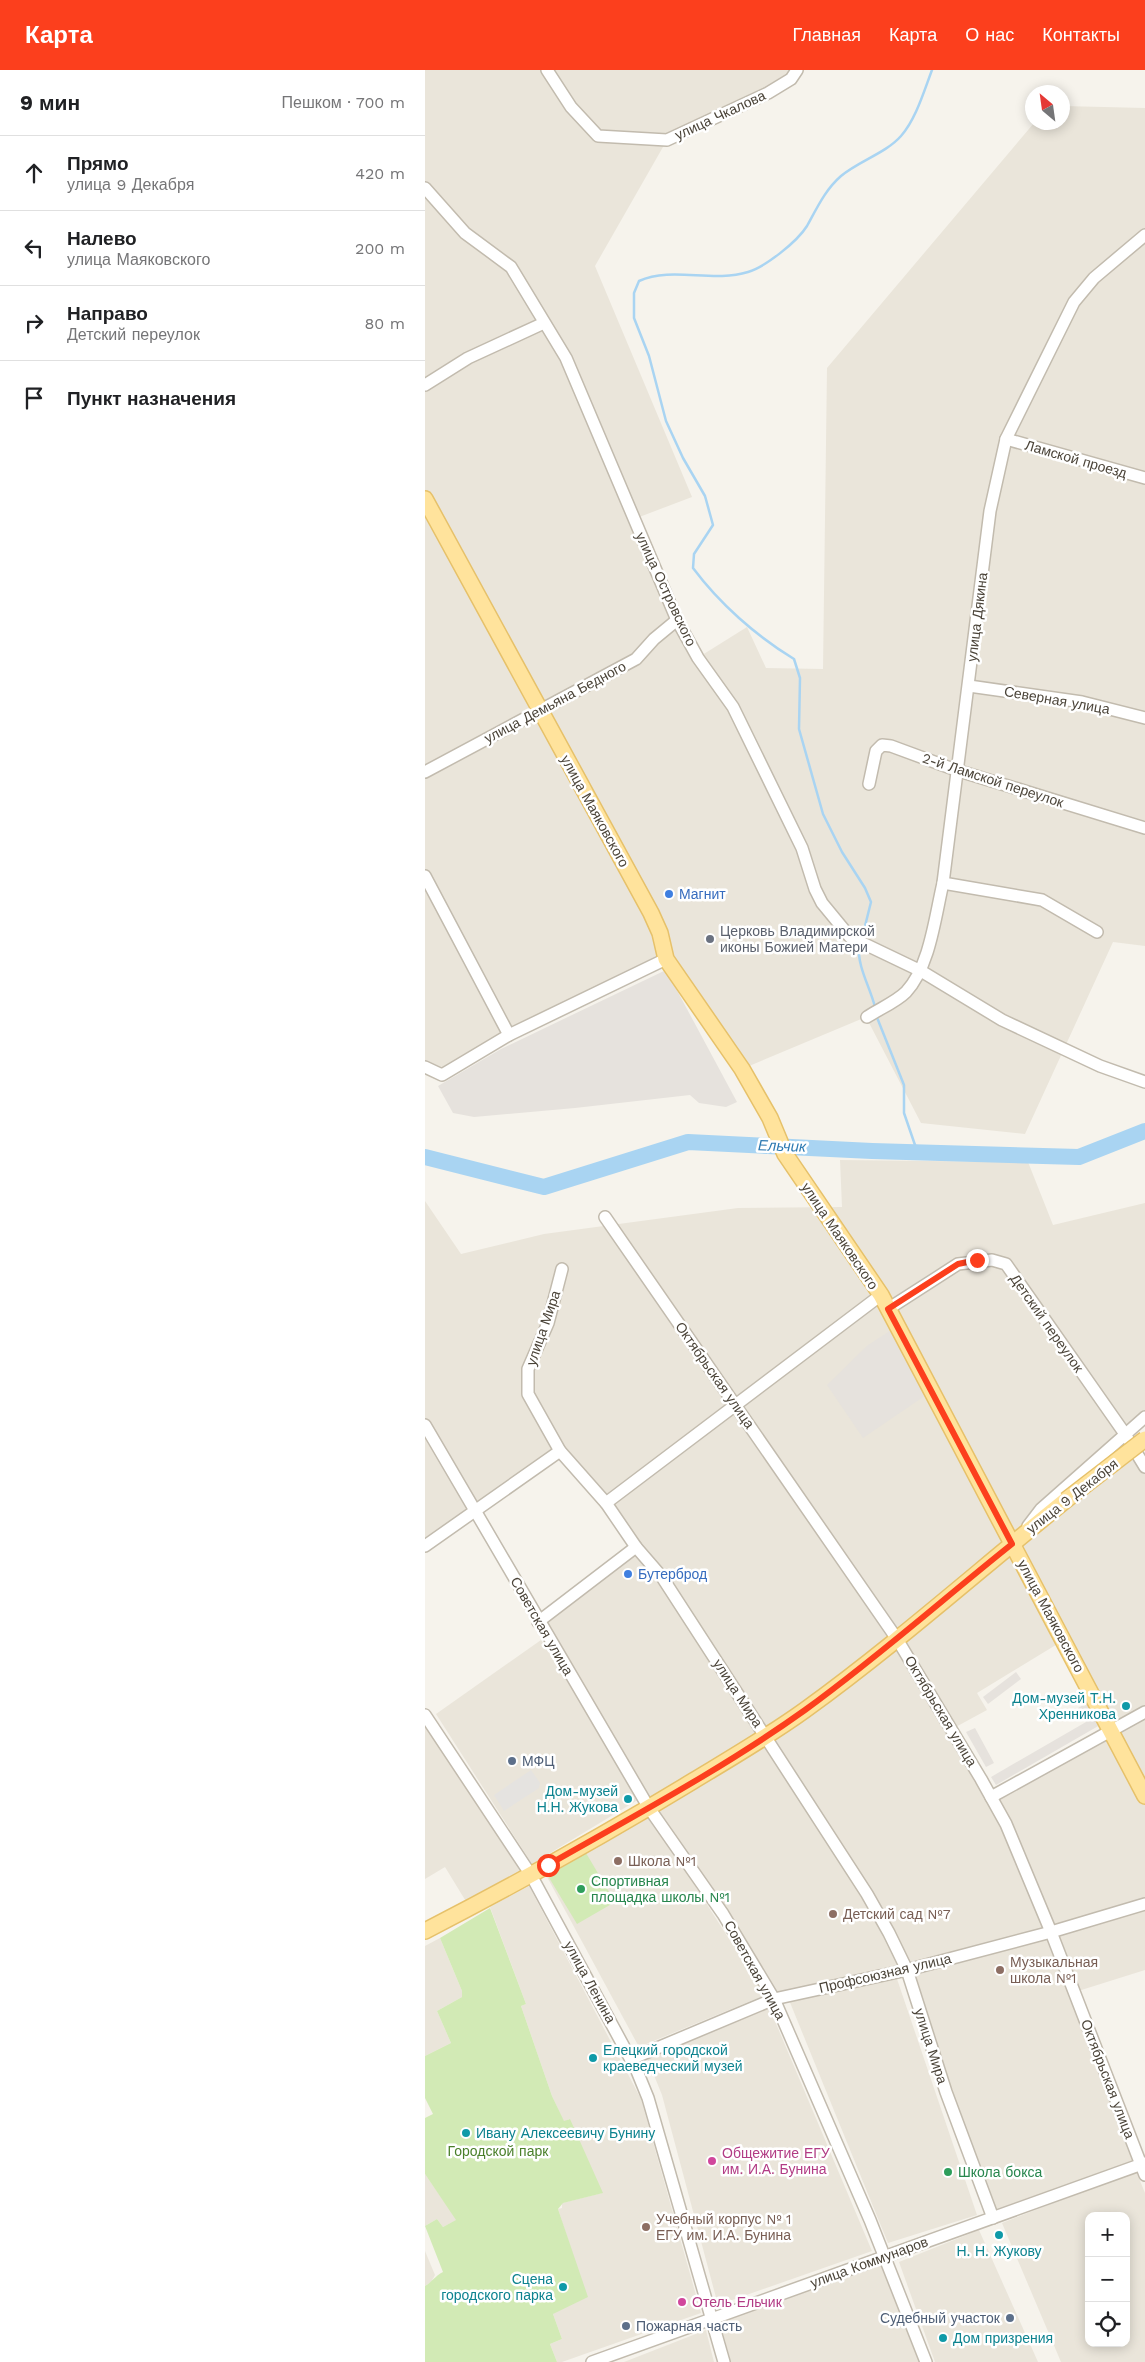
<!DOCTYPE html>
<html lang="ru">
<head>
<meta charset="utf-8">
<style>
  body { margin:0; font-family:"Work Sans",sans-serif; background:#f6f6f6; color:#202124 }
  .controls { position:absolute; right:15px; bottom:15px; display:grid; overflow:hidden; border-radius:10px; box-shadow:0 2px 12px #0003 }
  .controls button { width:45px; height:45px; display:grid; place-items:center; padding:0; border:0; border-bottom:1px solid #e0e0e0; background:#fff; color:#202124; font:25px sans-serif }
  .compass { position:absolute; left:600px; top:15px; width:45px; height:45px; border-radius:50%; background:#fff; box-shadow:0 2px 12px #0003; rotate:331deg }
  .stop { position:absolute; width:15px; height:15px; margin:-11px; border:4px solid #fc3f1d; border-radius:50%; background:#fff }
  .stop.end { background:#fc3f1d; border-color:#fff; box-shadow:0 1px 5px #0008 }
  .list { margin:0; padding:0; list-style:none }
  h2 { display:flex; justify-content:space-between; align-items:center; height:65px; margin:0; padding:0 20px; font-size:21px }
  h2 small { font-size:16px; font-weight:400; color:#757577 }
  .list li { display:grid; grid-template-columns:32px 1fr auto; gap:15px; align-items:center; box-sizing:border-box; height:75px; padding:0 20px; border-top:1px solid #e0e0e0 }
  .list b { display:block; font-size:19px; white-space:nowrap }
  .list p { margin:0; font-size:16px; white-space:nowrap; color:#757577 }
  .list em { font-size:16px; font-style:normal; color:#757577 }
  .icon { flex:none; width:28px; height:28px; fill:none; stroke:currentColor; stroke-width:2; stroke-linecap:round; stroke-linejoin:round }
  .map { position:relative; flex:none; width:720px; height:2292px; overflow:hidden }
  header { display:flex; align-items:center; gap:30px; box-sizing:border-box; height:70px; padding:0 25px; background:#fc3f1d; color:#fff }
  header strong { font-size:24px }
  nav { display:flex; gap:28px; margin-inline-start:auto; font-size:18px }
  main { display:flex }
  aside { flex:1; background:#fff }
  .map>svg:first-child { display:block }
  .residential { fill:#eae5da; fill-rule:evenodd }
  .industrial { fill:#e6e2dd }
  .green { fill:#d2eab5 }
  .parking { fill:#e5e3e0 }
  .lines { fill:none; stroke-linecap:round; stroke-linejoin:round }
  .stream { stroke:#a9d4f2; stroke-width:2.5 }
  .river { stroke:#a9d4f2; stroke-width:16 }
  .minor-casing { stroke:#c2bbae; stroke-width:14 }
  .major-casing { stroke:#e6c16a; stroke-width:18 }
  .minor { stroke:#fff; stroke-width:11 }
  .major { stroke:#ffe39c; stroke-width:15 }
  .major-bridge-casing { stroke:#e6c16a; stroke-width:18; stroke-linecap:butt }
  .major-bridge { stroke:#ffe39c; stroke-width:15 }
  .route { stroke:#fc3f1d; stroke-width:6 }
  .shop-dot { fill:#3f7fe0; stroke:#fff; stroke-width:2 }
  .worship-dot { fill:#6b7280; stroke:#fff; stroke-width:2 }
  .culture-dot { fill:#0f9aa8; stroke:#fff; stroke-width:2 }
  .service-dot { fill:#5c6f8a; stroke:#fff; stroke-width:2 }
  .education-dot { fill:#8d6e63; stroke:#fff; stroke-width:2 }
  .leisure-dot { fill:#2e9e5b; stroke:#fff; stroke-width:2 }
  .hotel-dot { fill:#d1479c; stroke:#fff; stroke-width:2 }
  .labels { text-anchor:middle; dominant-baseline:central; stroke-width:5; stroke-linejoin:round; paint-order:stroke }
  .street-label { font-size:14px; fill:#4b4439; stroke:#fff }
  .shop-label { font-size:14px; fill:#366cbe; stroke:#fff; text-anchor:start }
  .worship-label { font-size:14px; fill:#5b616d; stroke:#fff; text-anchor:start }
  .culture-label { font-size:14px; fill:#0d838f; stroke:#fff; text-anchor:end }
  .service-label { font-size:14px; fill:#4e5e75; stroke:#fff; text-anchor:start }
  .education-label { font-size:14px; fill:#785e54; stroke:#fff; text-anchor:start }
  .leisure-label { font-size:14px; fill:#27864d; stroke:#fff; text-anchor:start }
  .park-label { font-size:14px; fill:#4a7f2a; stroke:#fff }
  .hotel-label { font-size:14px; fill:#b23c85; stroke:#fff; text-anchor:start }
  .water-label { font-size:15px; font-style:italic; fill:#2e7ab2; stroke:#fff }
</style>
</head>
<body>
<header>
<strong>Карта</strong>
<nav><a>Главная</a><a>Карта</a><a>О нас</a><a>Контакты</a></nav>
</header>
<main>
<aside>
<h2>9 мин<small>Пешком · 700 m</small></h2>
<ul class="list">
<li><svg class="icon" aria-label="ahead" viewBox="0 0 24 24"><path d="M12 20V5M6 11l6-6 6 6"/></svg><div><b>Прямо</b><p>улица 9 Декабря</p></div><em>420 m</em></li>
<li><svg class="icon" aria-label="left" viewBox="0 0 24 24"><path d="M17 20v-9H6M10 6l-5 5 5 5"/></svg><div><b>Налево</b><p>улица Маяковского</p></div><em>200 m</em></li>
<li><svg class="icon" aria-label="right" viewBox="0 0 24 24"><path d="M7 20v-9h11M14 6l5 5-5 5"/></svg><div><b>Направо</b><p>Детский переулок</p></div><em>80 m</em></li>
<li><svg class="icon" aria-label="arrive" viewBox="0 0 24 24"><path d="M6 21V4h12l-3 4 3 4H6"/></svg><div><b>Пункт назначения</b></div></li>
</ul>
</aside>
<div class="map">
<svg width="720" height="2292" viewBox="0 0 720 2292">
  <rect width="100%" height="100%" fill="#f6f3ec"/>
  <g class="residential">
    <polygon points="0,0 372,0 366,9 242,70 170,196 267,427 209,449 274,587 322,557 341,598 398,599 402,298 609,53 638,52 638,36 720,38 720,876 688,872 600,1064 496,1053 441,947 317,999 241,889 17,1005 0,997"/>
    <path d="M415,1090L603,1092L628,1155L720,1133V1348L700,1364L720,1396V1900L650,1922L716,2094L568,2148L482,1900L349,1929L224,1738L113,1552L211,1477L135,1382L0,1475V1131L36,1184L119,1164L313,1138L417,1137ZM639,1570L686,1660L566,1727L527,1659L562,1640L552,1623Z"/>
    <polygon points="116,1570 216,1728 107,1794 11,1644"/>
    <polygon points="0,1645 106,1805 45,1838 20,1797 0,1809"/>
    <polygon points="224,1744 340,1925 214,1977 121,1805"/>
    <polygon points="104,1816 216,2029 276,2243 137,2292 132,2292 125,2274 137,2269 128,2244 150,2192 133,2139 137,2138 137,2133 177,2123 144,2049 139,2052 127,2026 96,1936 101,1934 65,1837"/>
    <polygon points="15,1868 37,1921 37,1927 12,1941 26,1973 0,1986 0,1876"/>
    <polygon points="472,1909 552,2145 463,2173 364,1930"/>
    <polygon points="344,1937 447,2181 293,2235 237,2025 222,1988"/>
    <path d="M711,2101L720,2123V2292H636L577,2153ZM664,2146H701V2273H664Z"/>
    <polygon points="0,2104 32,2150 18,2157 12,2149 0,2156"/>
    <polygon points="554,2160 613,2292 510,2292 474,2192"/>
    <polygon points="0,2181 10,2205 6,2212 0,2216"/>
    <polygon points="457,2194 495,2292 306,2292 295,2252"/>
    <polygon points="281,2260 289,2292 199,2292"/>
  </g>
  <g class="industrial">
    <polygon points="241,900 312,1032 301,1037 274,1033 265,1025 150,1038 49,1047 28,1043 13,1016 76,979"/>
    <polygon points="468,1259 504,1323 438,1368 402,1315 443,1275"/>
    <polygon points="591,1602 596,1609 563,1634 558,1627"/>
    <polygon points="662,1633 675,1655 571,1715 566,1707 661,1652 653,1638"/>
    <polygon points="550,1658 569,1693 561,1697 541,1662"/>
  </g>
  <g class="green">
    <polygon points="161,1783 190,1832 152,1854 123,1806"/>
    <path d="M65,1838L101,1934L96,1936L127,2026L139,2051L145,2049L178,2123L138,2133L133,2139L163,2227L128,2244L137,2269L125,2274L132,2292H0V2216C7,2212 10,2206 18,2202L0,2156L12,2149L18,2157L31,2150L0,2104V2048L8,2044L0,2028V1986L26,1973L12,1941L37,1927V1921L15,1868Z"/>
  </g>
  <polygon class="parking" points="106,1700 115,1713 114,1718 79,1741 69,1725"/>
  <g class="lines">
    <g class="stream">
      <path d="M437,868L446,832L440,818L417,782L398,744L374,659L375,608L369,589C331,566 294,533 268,498L269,484L288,455L280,426L258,388L241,351L224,286L209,248V223L214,211C247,196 287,213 323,202C340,197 372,172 382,156C392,138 400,120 416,106C434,91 461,83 476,66C491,49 499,21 507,0"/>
      <path d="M434,876C432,896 445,917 450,937"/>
      <polyline points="451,945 479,1015 479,1043 490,1075 495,1082"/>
    </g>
    <polyline class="river" points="0,1087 119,1117 263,1072 447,1081 654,1087 720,1061"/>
    <defs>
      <g id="minor">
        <polyline points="122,0 146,37 173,66 242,70 343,23 366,9 372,0"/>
        <polyline points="0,118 40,163 86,197 141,288 252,550 273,588 308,637 377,778 390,819 397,833 425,867 496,901 577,950 675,996 720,1012"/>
        <polyline points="0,315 43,288 119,253"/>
        <polyline points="581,369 720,408"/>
        <polyline points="544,616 657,632 720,648"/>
        <polyline points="0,702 211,589 229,569 252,550"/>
        <polyline points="444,714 451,681 457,675 466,676 531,700 720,758"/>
        <polyline points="0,806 84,965"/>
        <polyline points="518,813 617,830 672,862"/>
        <path d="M442,947C454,939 471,932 481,922C505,896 510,847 518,813L565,441L581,369L649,232L669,208L720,165"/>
        <polyline points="0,997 17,1005 84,965 241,889"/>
        <polyline points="180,1147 472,1569 556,1709 581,1754 626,1862 720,2105"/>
        <polyline points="137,1199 123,1253 103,1299 103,1324 135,1381 181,1433 211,1477 237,1507 442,1824 464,1863 482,1900 521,2022 568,2148"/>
        <polyline points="463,1239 533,1194 567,1190 581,1194 700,1364 720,1397"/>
        <polyline points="0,1355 224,1738 298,1844 349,1929 445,2150 501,2292"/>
        <polyline points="181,1433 456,1225"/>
        <polyline points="603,1456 616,1439 720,1347"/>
        <polyline points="0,1476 135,1381"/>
        <polyline points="113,1552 211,1477"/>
        <polyline points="0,1645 106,1805 212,2001 223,2028 299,2292"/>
        <polyline points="566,1727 720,1642"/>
        <polyline points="206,1989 349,1929 482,1900 626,1862 720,1834"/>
        <polyline points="167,2292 720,2093"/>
      </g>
      <g id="major">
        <polyline points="0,429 226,843 235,863 241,889 317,999 345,1048 360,1084 456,1225 720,1726"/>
        <path d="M0,1861C91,1814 181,1764 268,1711C306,1688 344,1666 380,1640C470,1575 554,1500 641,1430"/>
      </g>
    </defs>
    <use href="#minor" class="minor-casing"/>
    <use href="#major" class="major-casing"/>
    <use href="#minor" class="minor"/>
    <use href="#major" class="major"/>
    <defs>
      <polyline id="major-bridge" points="641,1430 720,1369"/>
    </defs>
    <use href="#major-bridge" class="major-bridge-casing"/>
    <use href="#major-bridge" class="major-bridge"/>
  </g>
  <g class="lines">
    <path class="route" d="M123,1795C209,1746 299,1698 380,1640C452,1588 518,1529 587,1474L463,1239L533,1194L552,1190"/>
  </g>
  <g class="shop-dot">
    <circle cx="244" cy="824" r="5"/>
    <circle cx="203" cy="1504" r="5"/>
  </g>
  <circle class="worship-dot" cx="285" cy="869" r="5"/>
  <g class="culture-dot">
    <circle cx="701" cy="1636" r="5"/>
    <circle cx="203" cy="1729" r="5"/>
    <circle cx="168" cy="1988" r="5"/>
    <circle cx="41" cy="2063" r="5"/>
    <circle cx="574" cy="2165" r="5"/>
    <circle cx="138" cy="2217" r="5"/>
    <circle cx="518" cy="2268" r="5"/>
  </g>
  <g class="service-dot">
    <circle cx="87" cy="1691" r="5"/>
    <circle cx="585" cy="2248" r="5"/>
    <circle cx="201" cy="2256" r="5"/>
  </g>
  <g class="education-dot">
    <circle cx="193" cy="1791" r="5"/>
    <circle cx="408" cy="1844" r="5"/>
    <circle cx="575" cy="1900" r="5"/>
    <circle cx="221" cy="2157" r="5"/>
  </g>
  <g class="leisure-dot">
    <circle cx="156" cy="1819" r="5"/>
    <circle cx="523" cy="2102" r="5"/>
  </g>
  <g class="hotel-dot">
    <circle cx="287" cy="2091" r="5"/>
    <circle cx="257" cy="2232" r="5"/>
  </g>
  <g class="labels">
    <g class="street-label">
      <text transform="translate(295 45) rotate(-25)">улица Чкалова</text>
      <text transform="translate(651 389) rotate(16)">Ламской проезд</text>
      <text transform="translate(241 519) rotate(65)">улица Островского</text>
      <text transform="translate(552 547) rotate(-83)">улица Дякина</text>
      <text transform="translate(632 630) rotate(10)">Северная улица</text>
      <text transform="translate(130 632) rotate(-28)">улица Демьяна Бедного</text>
      <text transform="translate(568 710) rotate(18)">2-й Ламской переулок</text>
      <text transform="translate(170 741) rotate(61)">улица Маяковского</text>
      <text transform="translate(415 1166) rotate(56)">улица Маяковского</text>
      <text transform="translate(622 1253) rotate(55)">Детский переулок</text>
      <text transform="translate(118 1258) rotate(-71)">улица Мира</text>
      <text transform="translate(290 1305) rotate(55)">Октябрьская улица</text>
      <text transform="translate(647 1426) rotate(-38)">улица 9 Декабря</text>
      <text transform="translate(626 1546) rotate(62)">улица Маяковского</text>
      <text transform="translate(117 1556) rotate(60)">Советская улица</text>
      <text transform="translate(313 1623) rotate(57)">улица Мира</text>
      <text transform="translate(516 1641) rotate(59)">Октябрьская улица</text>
      <text transform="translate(330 1900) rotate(61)">Советская улица</text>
      <text transform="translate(460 1903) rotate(-13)">Профсоюзная улица</text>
      <text transform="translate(165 1912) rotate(61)">улица Ленина</text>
      <text transform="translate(506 1976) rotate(72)">улица Мира</text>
      <text transform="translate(683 2009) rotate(69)">Октябрьская улица</text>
      <text transform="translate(444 2192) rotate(-20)">улица Коммунаров</text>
    </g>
    <g class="shop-label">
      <text x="254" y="824">Магнит</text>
      <text x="213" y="1504">Бутерброд</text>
    </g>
    <g class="worship-label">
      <text x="295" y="861">Церковь Владимирской<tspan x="295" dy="16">иконы Божией Матери</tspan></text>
    </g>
    <g class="culture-label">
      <text x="691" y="1628">Дом-музей Т.Н.<tspan x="691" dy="16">Хренникова</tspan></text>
      <text x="193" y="1721">Дом-музей<tspan x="193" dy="16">Н.Н. Жукова</tspan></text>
      <text x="178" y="1980" text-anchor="start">Елецкий городской<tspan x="178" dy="16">краеведческий музей</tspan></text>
      <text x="51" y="2063" text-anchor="start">Ивану Алексеевичу Бунину</text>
      <text x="574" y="2181" text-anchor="middle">Н. Н. Жукову</text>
      <text x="128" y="2209">Сцена<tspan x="128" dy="16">городского парка</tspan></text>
      <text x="528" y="2268" text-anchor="start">Дом призрения</text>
    </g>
    <g class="service-label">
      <text x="97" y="1691">МФЦ</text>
      <text x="575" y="2248" text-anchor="end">Судебный участок</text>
      <text x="211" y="2256">Пожарная часть</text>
    </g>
    <g class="education-label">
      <text x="203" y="1791">Школа №1</text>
      <text x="418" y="1844">Детский сад №7</text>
      <text x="585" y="1892">Музыкальная<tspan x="585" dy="16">школа №1</tspan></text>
      <text x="231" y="2149">Учебный корпус № 1<tspan x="231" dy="16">ЕГУ им. И.А. Бунина</tspan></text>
    </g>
    <g class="leisure-label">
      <text x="166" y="1811">Спортивная<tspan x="166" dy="16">площадка школы №1</tspan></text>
      <text x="533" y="2102">Школа бокса</text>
    </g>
    <g class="park-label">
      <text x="73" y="2081">Городской парк</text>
    </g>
    <g class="hotel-label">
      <text x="297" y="2083">Общежитие ЕГУ<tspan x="297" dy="16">им. И.А. Бунина</tspan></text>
      <text x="267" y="2232">Отель Ельчик</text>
    </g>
    <g class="water-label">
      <text transform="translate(357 1076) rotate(2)">Ельчик</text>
    </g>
  </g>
</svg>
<div class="controls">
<button>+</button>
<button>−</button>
<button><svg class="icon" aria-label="locate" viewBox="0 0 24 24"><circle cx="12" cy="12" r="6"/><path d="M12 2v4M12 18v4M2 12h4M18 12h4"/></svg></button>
</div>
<svg class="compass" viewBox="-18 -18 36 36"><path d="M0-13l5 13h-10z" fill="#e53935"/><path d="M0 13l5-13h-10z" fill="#757577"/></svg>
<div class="stop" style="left:123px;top:1795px"></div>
<div class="stop end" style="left:552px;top:1190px"></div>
</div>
</main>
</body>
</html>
